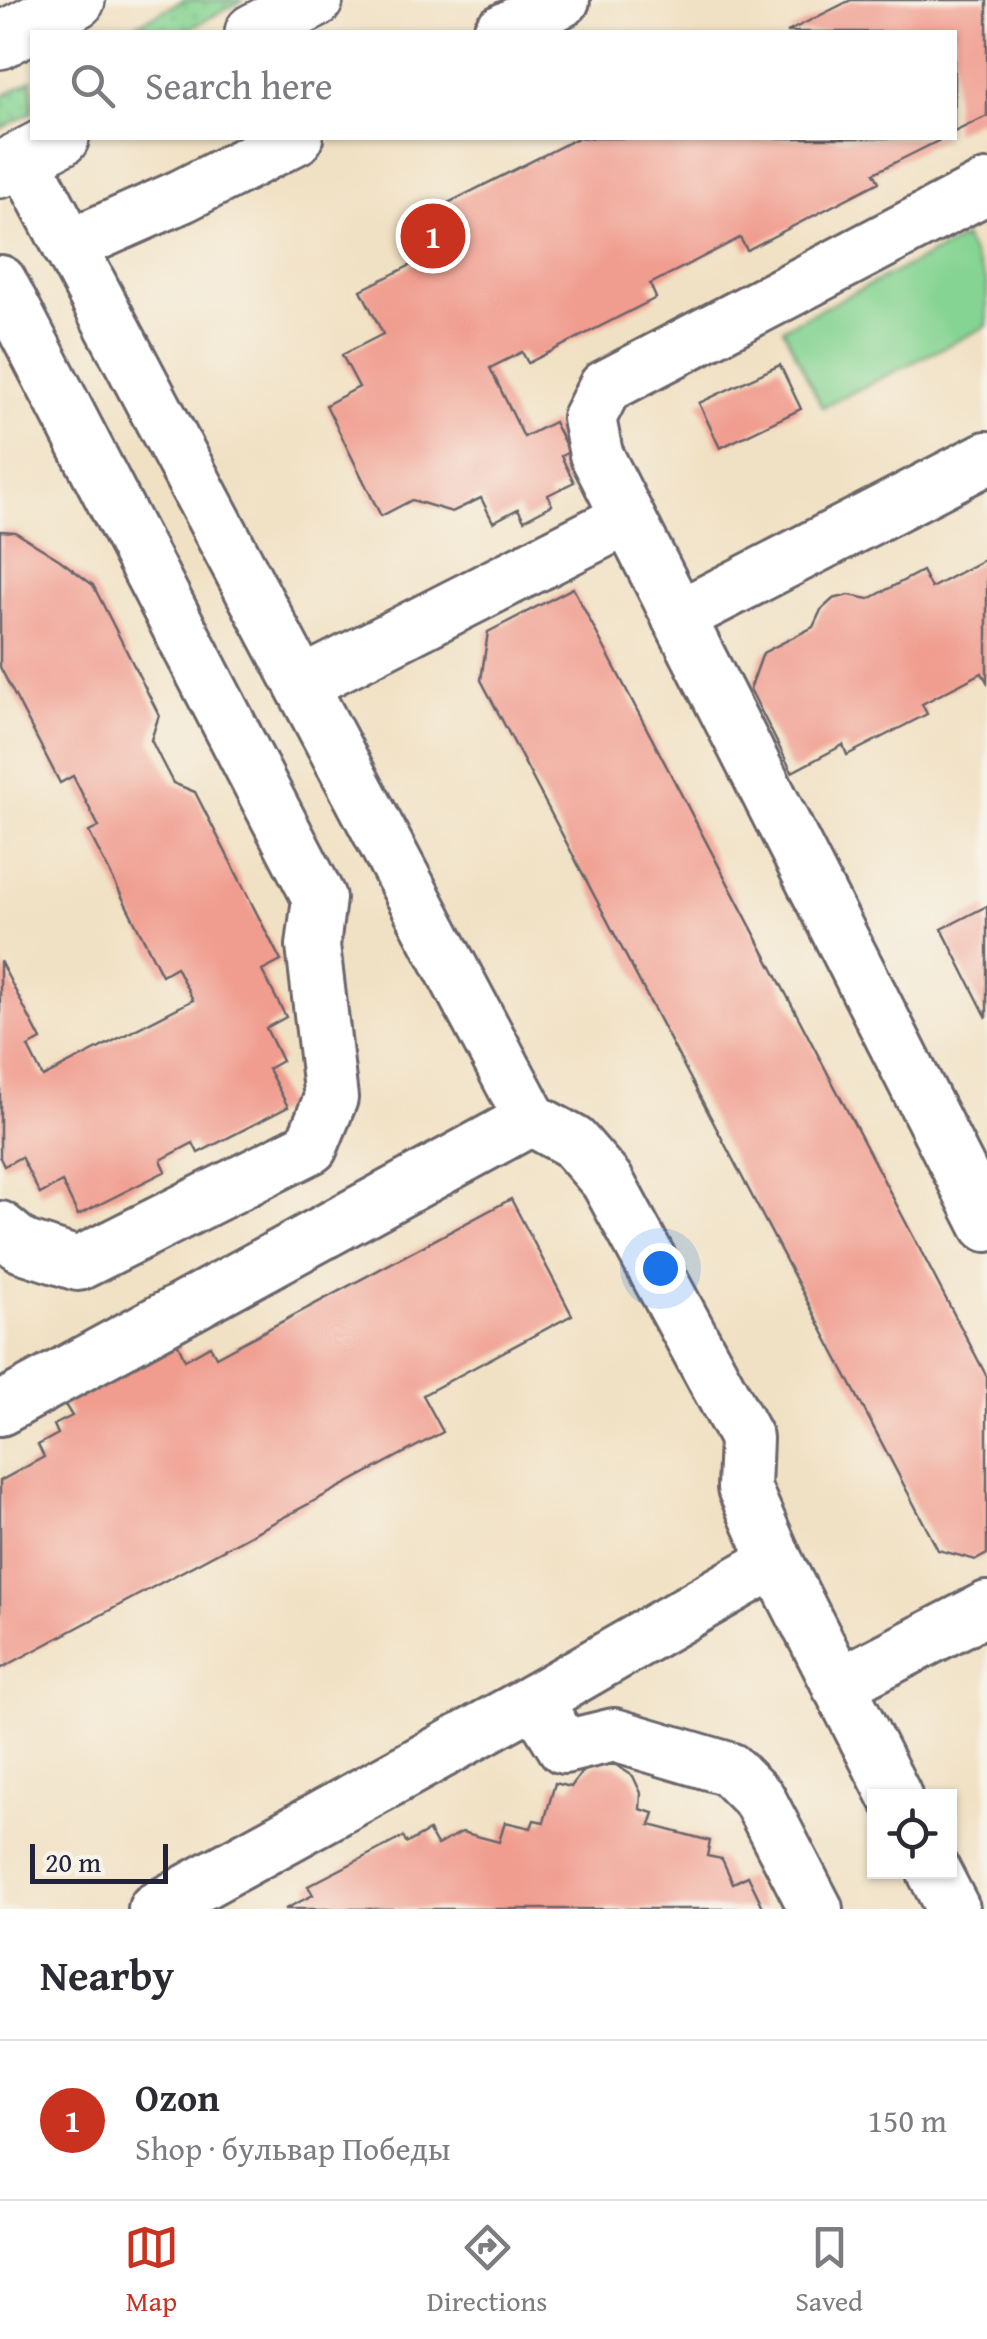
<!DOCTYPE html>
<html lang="en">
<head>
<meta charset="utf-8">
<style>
  body { margin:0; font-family:"Gentium Book Plus",serif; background:#f7f7f7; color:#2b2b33 }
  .controls { position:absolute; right:30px; bottom:30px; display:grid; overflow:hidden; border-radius:0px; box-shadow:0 2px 8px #0004 }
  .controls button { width:90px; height:90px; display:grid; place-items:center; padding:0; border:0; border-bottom:2px solid #e1e1e2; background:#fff; color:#2b2b33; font:50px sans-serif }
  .scale { position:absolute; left:30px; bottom:25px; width:138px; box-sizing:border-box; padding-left:10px; border:5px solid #22223b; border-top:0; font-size:28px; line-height:35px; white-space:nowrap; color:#22223b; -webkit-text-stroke:8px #f7f3e8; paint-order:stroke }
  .you { position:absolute; left:660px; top:1268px; width:35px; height:35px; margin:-25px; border:8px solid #fff; border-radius:50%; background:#1a73e8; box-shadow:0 0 0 15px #1a73e833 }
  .badge { display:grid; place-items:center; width:65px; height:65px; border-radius:50%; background:#c8321e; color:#fff; font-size:32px; font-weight:700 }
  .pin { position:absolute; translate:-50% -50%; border:5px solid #fff; box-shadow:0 2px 10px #0006 }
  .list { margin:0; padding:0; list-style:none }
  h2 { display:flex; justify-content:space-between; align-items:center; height:130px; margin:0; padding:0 40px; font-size:42px }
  h2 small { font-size:32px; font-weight:400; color:#7c7c81 }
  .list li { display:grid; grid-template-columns:65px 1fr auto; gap:30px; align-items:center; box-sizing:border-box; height:160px; padding:0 40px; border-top:2px solid #e1e1e2 }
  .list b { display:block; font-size:38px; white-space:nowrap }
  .list p { margin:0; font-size:32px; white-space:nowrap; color:#7c7c81 }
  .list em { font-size:32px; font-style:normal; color:#7c7c81 }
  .icon { flex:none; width:55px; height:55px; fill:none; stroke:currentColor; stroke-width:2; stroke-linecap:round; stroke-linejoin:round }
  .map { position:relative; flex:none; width:987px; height:1909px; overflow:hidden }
  .search { position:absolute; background:#fff; box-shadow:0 2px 8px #0004; left:30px; right:30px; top:30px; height:110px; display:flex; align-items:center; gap:25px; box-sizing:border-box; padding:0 35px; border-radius:0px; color:#7c7c81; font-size:38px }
  .sheet { height:290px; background:#fff }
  nav { display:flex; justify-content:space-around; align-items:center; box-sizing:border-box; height:140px; border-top:2px solid #e1e1e2; background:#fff; font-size:28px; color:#7c7c81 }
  nav a { display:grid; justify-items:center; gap:5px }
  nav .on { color:#c8321e }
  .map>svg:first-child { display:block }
  .grass { fill:url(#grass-dots); stroke:#547b67; stroke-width:2.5 }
  .green { fill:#86d493; stroke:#547b67; stroke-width:2.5 }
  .building { fill:#f09d8f }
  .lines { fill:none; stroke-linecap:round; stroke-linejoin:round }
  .minor-casing { stroke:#6a656b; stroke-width:58 }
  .major-casing { stroke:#6a656b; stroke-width:60 }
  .minor { stroke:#fff; stroke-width:52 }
  .major { stroke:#fff; stroke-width:55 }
</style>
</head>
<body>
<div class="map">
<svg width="987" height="1909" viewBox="0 0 987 1909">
  <defs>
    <pattern id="grass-dots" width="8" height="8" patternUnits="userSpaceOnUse" patternTransform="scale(2.5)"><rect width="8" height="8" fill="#86d493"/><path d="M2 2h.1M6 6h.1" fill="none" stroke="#73b680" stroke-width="1.8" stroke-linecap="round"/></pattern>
  </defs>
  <rect width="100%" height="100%" fill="#f7f3e8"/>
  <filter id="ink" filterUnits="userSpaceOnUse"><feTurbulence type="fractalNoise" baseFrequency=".01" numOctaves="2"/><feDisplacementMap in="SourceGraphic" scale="20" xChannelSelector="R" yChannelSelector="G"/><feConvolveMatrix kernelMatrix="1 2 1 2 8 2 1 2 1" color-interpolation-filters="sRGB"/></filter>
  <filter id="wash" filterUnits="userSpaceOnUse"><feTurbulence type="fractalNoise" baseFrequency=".0048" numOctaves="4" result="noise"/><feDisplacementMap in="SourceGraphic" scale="40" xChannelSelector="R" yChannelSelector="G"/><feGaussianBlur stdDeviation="2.25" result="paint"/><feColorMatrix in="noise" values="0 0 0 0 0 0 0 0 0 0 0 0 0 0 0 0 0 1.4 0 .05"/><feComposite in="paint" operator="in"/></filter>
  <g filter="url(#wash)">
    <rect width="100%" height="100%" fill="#f1e1c4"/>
    <g class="grass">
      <polygon points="184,0 244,0 183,32 122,32"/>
      <polygon points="32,80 32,112 0,129 0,98"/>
    </g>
    <polygon class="green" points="964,238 987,282 987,326 822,407 783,328"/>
    <g id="blocks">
      <g class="building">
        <polygon points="851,0 987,0 987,116 954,132 954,32 787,32"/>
        <polygon points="578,138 944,138 874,173 879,182 747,250 740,238 650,284 656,298 528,363 522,352 490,368 524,437 554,422 569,452 561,456 574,482 548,495 552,505 524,520 518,509 493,522 481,498 452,512 412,500 381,516 326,405 359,387 342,355 383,334 361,290 433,254 416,219"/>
        <polygon points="780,365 801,409 720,448 699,403"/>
        <polygon points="0,531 15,532 60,560 93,585 159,715 151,740 162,762 173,783 195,792 281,961 262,971 286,1017 266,1028 282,1061 268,1069 288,1107 198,1153 193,1143 161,1160 166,1171 78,1215 62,1182 40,1194 21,1157 4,1166 0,1158 0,961 41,1040 28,1047 43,1077 193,1000 176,967 162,975 89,832 99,827 73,776 60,783 0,667"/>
        <polygon points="987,558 987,682 982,673 922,704 927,714 847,755 843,745 792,772 750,689 763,653 813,627 821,610 833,599 849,595 869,599 922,571 931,588"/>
        <polygon points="573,588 987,1377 987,1554 976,1560 938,1550 481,680 488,632"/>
        <polygon points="987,906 987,1018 942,929"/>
        <polygon points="511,1199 572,1315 423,1395 443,1432 0,1669 0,1481 44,1457 38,1445 58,1434 54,1425 72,1416 64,1403 177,1342 185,1360 210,1346 216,1357"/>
        <polygon points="597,1764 616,1765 633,1776 641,1793 640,1809 654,1813 650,1825 710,1841 707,1856 722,1859 733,1883 748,1876 764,1909 285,1909 313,1895 308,1886 403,1837 407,1843 429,1831 437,1845 462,1832 499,1842 505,1822 531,1828 534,1820 544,1822 555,1783 571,1787 581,1773"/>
      </g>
    </g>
  </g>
  <g filter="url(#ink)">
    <use href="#blocks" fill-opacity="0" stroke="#6a656b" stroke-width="2.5"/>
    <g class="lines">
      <defs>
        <g id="minor">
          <polyline points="500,32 563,0"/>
          <polyline points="23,158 531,1119 573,1142 607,1181 746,1438 744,1488 776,1561 895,1796"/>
          <polyline points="987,187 605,387 589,418 596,454 987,1225"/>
          <polyline points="69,246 182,196 296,138"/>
          <polyline points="0,282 319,898 313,946 331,1098 311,1147 78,1264 22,1246 0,1228"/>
          <polyline points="678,617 987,458"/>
          <polyline points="302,684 628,518"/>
          <polyline points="0,1409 531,1119"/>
          <polyline points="838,1685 987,1608"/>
          <polyline points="535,1700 564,1747 614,1735 729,1769 759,1799 816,1909"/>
          <polyline points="934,1872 953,1909"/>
          <polyline points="155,1909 535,1700 776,1561"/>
        </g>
        <g id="major">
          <polyline points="253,32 315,0"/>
          <polyline points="0,41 77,0"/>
          <polyline points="0,170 61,138"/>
        </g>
      </defs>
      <use href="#minor" class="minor-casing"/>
      <use href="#major" class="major-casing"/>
      <use href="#minor" class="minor"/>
      <use href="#major" class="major"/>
    </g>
  </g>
</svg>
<div class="controls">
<button><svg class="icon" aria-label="locate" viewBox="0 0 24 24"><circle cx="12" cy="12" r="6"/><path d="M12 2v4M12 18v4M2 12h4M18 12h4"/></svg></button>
</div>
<div class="scale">20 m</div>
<div class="you"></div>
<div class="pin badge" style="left:433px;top:236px">1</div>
<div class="search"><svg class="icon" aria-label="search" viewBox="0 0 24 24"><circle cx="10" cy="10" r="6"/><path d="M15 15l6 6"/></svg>Search here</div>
</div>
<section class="sheet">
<h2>Nearby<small></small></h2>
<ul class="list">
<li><span class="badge">1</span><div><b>Ozon</b><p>Shop · бульвар Победы</p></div><em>150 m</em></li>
</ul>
</section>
<nav>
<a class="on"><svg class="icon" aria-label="map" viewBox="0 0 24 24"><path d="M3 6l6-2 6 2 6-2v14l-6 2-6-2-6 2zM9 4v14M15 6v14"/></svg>Map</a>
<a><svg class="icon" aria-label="directions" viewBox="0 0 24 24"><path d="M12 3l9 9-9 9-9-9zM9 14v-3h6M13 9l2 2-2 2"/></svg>Directions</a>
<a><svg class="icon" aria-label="saved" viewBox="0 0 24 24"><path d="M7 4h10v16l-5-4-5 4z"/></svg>Saved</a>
</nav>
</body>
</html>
